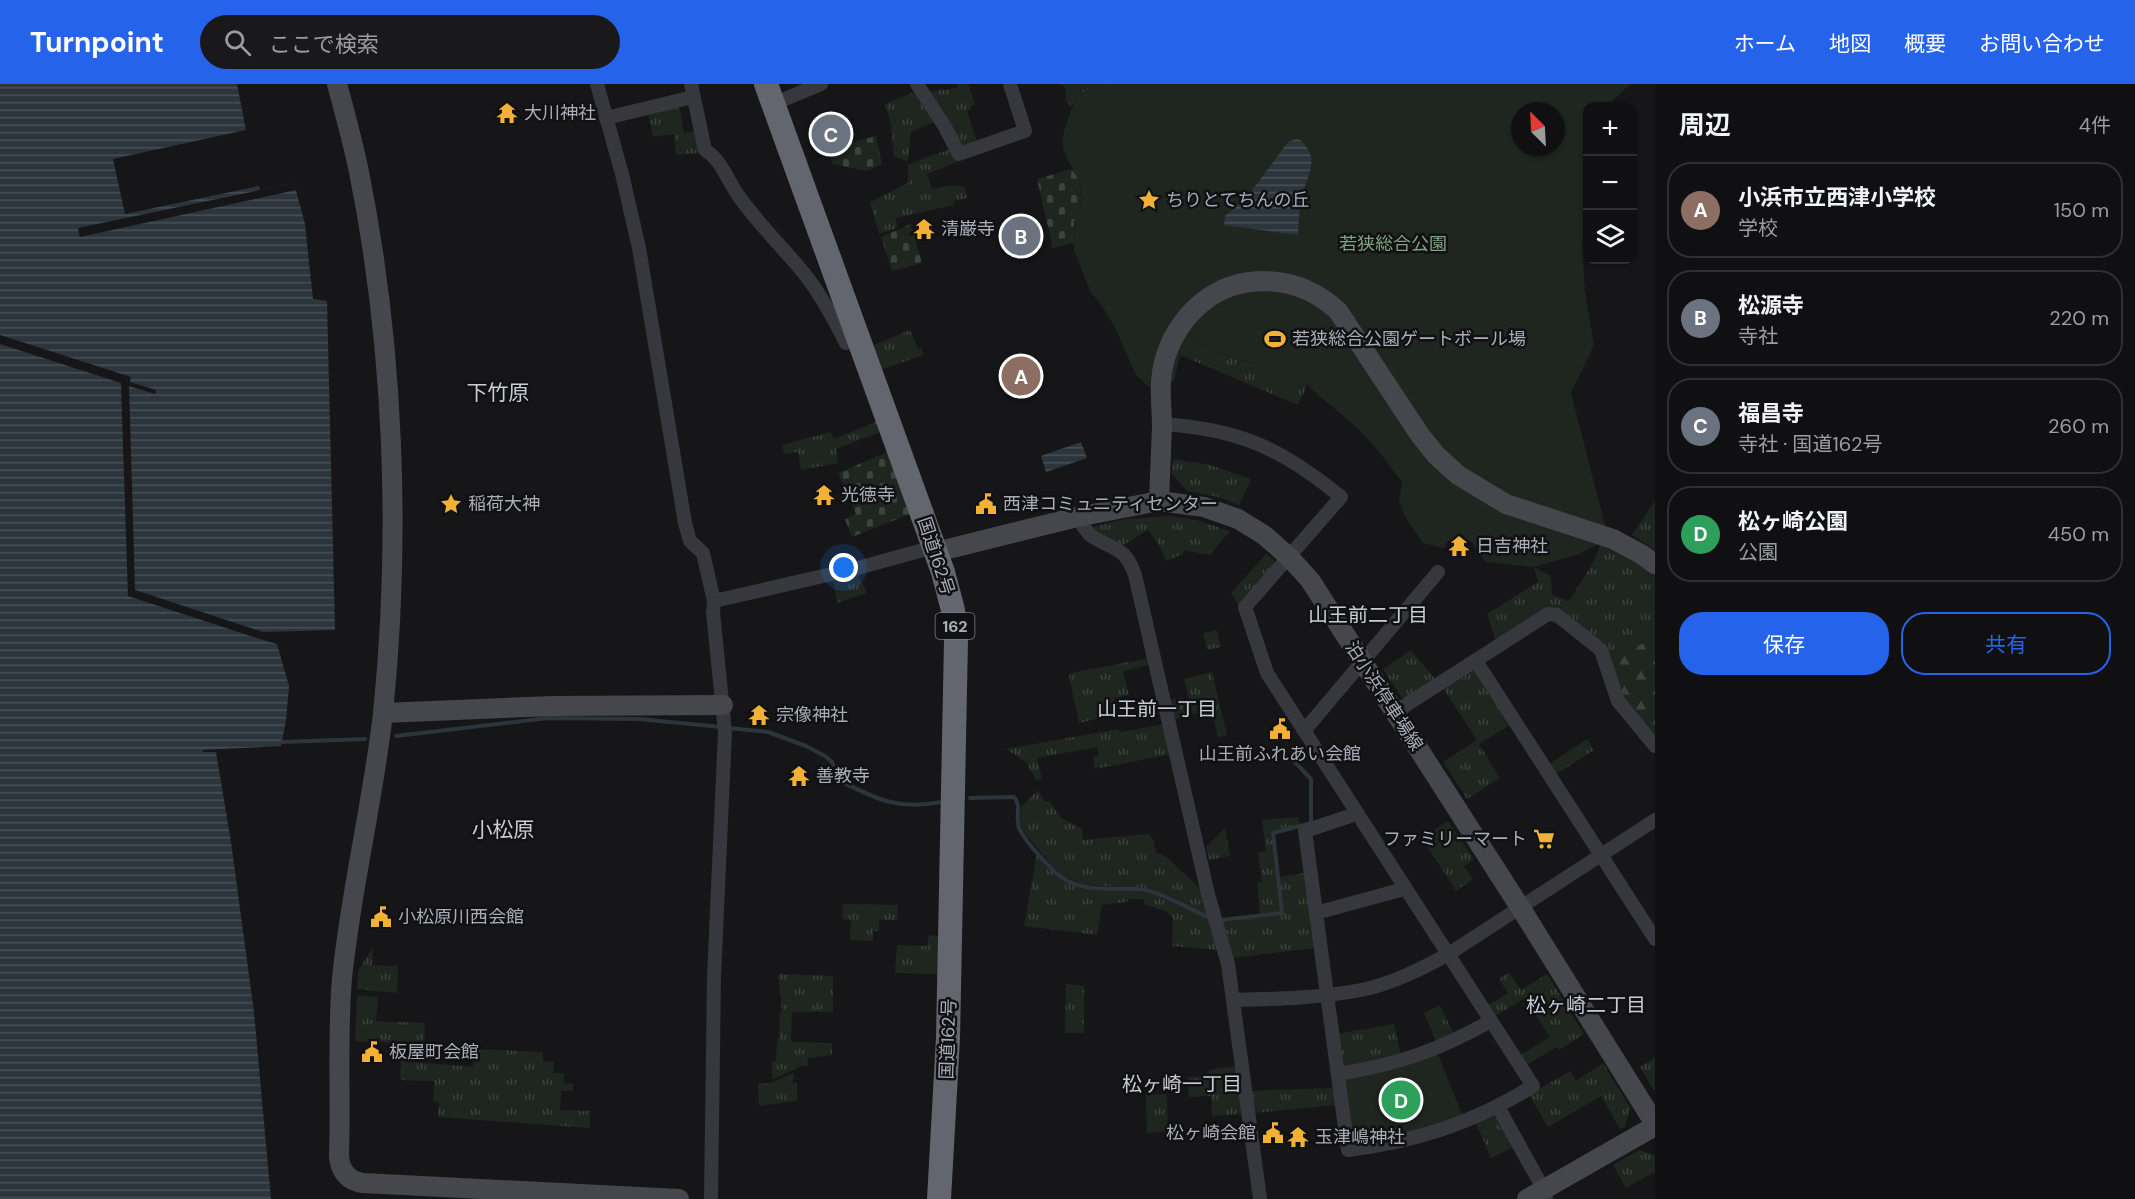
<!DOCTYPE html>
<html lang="ja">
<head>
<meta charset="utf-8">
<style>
  body { margin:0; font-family:"DM Sans","Noto Sans JP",sans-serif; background:#19191b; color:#f1f3f6 }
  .controls { position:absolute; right:18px; top:18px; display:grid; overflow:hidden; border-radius:12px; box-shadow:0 2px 4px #0004 }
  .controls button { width:54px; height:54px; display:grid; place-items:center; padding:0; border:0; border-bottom:2px solid #303032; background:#101012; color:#f1f3f6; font:30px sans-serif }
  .compass { position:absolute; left:1511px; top:18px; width:54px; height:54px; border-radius:50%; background:#101012; box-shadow:0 2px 4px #0004; rotate:336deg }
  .you { position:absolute; left:844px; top:484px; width:21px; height:21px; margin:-15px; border:4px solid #fff; border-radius:50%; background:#1a73e8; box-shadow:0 0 0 9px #1a73e833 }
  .badge { display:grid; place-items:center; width:39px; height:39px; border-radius:50%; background:#2563eb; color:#fff; font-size:20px; font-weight:700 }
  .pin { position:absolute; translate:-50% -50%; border:3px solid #fff; box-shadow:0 2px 6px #0006 }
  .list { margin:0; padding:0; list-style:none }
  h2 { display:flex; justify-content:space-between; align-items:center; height:78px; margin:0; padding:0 24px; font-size:26px }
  h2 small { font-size:20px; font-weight:400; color:#9c9d9f }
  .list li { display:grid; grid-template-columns:39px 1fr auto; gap:18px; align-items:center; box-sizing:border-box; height:96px; margin:0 12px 12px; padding:0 12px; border:2px solid #303032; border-radius:24px }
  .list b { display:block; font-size:22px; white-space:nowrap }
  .list p { margin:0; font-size:20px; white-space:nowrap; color:#9c9d9f }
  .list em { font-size:20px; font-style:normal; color:#9c9d9f }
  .actions { display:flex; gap:12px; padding:18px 24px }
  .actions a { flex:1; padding:14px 0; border:2px solid #2563eb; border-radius:24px; text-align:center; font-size:21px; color:#2563eb }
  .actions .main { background:#2563eb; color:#fff }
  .icon { flex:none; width:33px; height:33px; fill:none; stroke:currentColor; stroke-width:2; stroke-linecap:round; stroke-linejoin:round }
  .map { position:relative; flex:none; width:1655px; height:1115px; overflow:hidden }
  header { display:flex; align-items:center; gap:36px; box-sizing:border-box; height:84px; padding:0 30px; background:#2563eb; color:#fff }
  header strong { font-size:28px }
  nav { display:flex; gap:33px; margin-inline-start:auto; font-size:21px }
  .search { width:420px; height:54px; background:#19191b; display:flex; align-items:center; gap:15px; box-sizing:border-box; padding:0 21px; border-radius:33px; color:#9c9d9f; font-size:22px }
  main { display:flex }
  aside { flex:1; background:#101012 }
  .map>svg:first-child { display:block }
  .grass { fill:url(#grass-tufts) }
  .forest { fill:url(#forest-firs) }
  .cemetery { fill:url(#cemetery-stones) }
  .green { fill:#1e261f; fill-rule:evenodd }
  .water { fill:url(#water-rules) }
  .pier { fill:#161618 }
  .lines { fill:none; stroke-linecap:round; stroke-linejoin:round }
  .stream { stroke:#2c353c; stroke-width:4 }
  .street { stroke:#37383d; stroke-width:14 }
  .secondary { stroke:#45474d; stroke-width:20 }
  .highway { stroke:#63666e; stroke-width:24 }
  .labels { text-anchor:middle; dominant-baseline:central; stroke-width:5; stroke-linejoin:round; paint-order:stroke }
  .shield { fill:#111113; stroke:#7b7e86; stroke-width:1.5 }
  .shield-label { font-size:16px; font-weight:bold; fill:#a8adb8 }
  .poi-label { font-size:18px; fill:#a8adb8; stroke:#111113; text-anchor:start }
  .park-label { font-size:18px; fill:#7fa381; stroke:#111113 }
  .street-label { font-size:18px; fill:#a8adb8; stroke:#111113 }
  .neighbourhood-label { font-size:20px; fill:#c9ccd4; stroke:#111113 }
  .quarter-label { font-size:21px; fill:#c9ccd4; stroke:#111113 }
</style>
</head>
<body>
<header>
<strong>Turnpoint</strong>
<div class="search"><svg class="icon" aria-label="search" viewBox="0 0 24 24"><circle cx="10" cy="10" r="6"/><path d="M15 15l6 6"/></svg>ここで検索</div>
<nav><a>ホーム</a><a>地図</a><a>概要</a><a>お問い合わせ</a></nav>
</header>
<main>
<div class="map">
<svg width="1655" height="1115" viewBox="0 0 1655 1115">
  <defs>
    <pattern id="grass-tufts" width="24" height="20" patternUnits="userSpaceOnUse" patternTransform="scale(1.5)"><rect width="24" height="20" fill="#1e261f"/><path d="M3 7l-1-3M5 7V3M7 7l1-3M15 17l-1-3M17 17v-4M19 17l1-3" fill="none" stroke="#3c433d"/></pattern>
    <pattern id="forest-firs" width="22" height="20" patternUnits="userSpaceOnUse" patternTransform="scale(1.5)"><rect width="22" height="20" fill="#1e261f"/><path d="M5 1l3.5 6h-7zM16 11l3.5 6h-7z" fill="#3c433d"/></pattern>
    <pattern id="cemetery-stones" width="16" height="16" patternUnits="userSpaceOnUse" patternTransform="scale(1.5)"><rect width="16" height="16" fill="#1e261f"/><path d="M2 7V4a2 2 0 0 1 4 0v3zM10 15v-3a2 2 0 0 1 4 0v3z" fill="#3c433d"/></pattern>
    <pattern id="water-rules" width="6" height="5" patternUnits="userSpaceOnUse" patternTransform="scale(1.5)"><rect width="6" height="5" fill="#2c353c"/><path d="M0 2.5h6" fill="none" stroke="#485056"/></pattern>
  </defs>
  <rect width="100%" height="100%" fill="#161618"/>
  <g class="grass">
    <polygon points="957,0 968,0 975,20 971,22 971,25 967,27 977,58 965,62 959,60 926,8 957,4"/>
    <path d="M1059,0H1111C1098,1 1077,9 1072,23L1065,17L1066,7L1064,2Z"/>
    <polygon points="917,7 937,37 911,48 908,77 894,73 891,40 885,20"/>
    <polygon points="679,21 684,49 695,47 699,69 676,71 674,50 653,53 648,28"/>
    <polygon points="951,65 957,78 927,90 932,105 951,101 965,103 967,114 953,117 954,121 896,134 897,144 879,150 870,118 908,99 908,81 930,72"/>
    <polygon points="910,246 918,265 921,264 924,271 880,286 871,262"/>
    <polygon points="1190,250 1213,268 1259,281 1288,297 1295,286 1307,302 1298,321 1180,271"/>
    <polygon points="876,338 880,348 836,365 838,379 801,386 798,368 784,370 782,361 831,348 834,355"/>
    <polygon points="1173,375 1210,381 1251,395 1239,421 1218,413 1187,407 1172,390"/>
    <polygon points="1655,417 1655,466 1632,451"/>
    <polygon points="1170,432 1196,436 1230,447 1210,471 1183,466 1183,470 1166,477 1159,461 1148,446 1120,463 1094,449 1092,443 1126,435"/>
    <polygon points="1601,459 1611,463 1655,489 1655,551 1611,580 1560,525 1551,523 1496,557 1487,530 1538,498 1534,483 1551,492 1552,511 1569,517 1593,479"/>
    <polygon points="1266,470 1274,476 1274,481 1239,521 1231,509"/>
    <polygon points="857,488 867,509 837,519 833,494"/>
    <polygon points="1217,546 1221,563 1207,566 1203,549"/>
    <polygon points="1411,566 1436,596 1407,615 1402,614 1383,585"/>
    <polygon points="1150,574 1152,580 1123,587 1129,611 1114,614 1117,630 1079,639 1069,592 1071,589"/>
    <polygon points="1473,585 1477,587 1511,640 1479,660 1500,694 1467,715 1443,678 1477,656 1443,604"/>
    <polygon points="1212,588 1227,651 1218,653 1212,626 1193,630 1184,595"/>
    <polygon points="1183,613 1188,633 1172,636 1167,617"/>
    <polygon points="1166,640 1172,670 1095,685 1093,673 1099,672 1097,663 1037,674 1042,695 1036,696 1026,678 1006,665 1118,645 1120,648"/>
    <polygon points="1587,655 1594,666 1555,691 1548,681"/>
    <polygon points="1038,706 1044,717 1050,718 1061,734 1082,745 1083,756 1149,750 1154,757 1156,769 1165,772 1204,808 1210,832 1149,804 1085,801 1064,793 1053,783 1023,747 1020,738 1021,723"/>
    <polygon points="1298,733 1300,741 1271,748 1280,828 1260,831 1257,799 1262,798 1258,769 1266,767 1262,736"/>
    <polygon points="1448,737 1474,776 1464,782 1473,795 1456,807 1422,754"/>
    <polygon points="1225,744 1230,772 1209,776 1206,763"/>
    <polygon points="1037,769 1053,788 1072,801 1089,805 1148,808 1211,836 1218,866 1172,862 1173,834 1167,828 1144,820 1144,815 1129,815 1127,818 1102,821 1097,851 1024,842"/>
    <polygon points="1304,789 1315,864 1232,874 1222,838 1283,831 1280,793"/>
    <polygon points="843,820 898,821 897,836 879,836 879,847 873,847 873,857 850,856 851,836 842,835"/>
    <polygon points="929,851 940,852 939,890 895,889 897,861 927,862"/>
    <polygon points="373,863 372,881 398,882 397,909 357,905 358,887"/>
    <polygon points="1509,888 1521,906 1547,890 1584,950 1559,966 1556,963 1525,982 1519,972 1550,953 1525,914 1494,933 1487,922 1508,909 1499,895"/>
    <polygon points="778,890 833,892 833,928 792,928 791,958 832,959 832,971 808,974 807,982 801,982 772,996 772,977 776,977 777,956 779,955 780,928 782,927"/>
    <polygon points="1066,900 1084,902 1084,949 1065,949"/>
    <polygon points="357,911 378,913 376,937 425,939 424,960 355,957"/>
    <polygon points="1440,921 1454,951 1437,959 1424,929"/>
    <polygon points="1394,940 1401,972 1345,982 1341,979 1337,950"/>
    <polygon points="474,965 543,968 543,977 554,978 553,989 564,989 564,999 573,1000 573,1007 561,1007 560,1026 590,1027 590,1044 438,1033 439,1018 433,1017 434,997 400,996 401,977 473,983"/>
    <polygon points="1655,974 1655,1008 1640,983"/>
    <polygon points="1603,979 1630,1023 1625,1043 1620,1045 1601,1012 1548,1043 1529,1011 1570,987 1576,997"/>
    <polygon points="1236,982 1244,1030 1212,1032 1211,1012 1189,1013 1188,993 1206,992 1209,986"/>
    <polygon points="794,989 793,999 797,1000 797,1017 759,1022 758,1000 770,999"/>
    <polygon points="1334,1004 1336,1021 1255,1029 1250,1007"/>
    <polygon points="1167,1010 1168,1047 1147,1049 1146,1011"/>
    <polygon points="1492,1032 1496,1033 1513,1063 1491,1074 1476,1039"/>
    <polygon points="1639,1066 1655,1071 1655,1088 1626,1104 1613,1081"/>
  </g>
  <polygon class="forest" points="1655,551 1655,654 1624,616 1611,580"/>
  <g class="cemetery">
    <polygon points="876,52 882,80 866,87 832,80 830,64"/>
    <polygon points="1072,85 1079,96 1082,124 1074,138 1074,159 1053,164 1037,95"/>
    <polygon points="911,140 922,179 892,187 881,153"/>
    <polygon points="887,368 910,430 852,453 845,435 856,430 838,389"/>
  </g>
  <g class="green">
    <path d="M1111,0H1631L1610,19L1611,22H1588V149L1582,160L1585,208L1594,261L1571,309L1605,441L1601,459L1579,470L1534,483L1486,478L1472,459L1461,450L1443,464L1423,459L1405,433L1399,418L1402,398C1390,383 1378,365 1364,351C1342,328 1314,312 1295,287L1288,298L1259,281L1213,268L1190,250L1180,271L1174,298L1149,303L1136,291L1116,246L1104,225L1090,207L1074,166L1075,129L1082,124C1081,115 1082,104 1078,96C1074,84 1065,76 1063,62C1062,53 1065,43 1068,35C1077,10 1084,2 1111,0ZM1520,27H1556V63H1520Z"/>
    <polygon points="1438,970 1463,1033 1429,1045 1356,1060 1352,1057 1343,997 1346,993"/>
  </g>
  <g class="water">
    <polygon points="0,0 237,0 246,46 113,75 125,130 259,102 260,106 294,99 305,140 313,215 327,217 335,546 263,548 263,556 277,560 289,602 286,636 281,662 203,666 203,668 216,668 231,758 254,928 271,1115 0,1115"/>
    <path d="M1296,55L1300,56C1320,74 1309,87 1303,108C1299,122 1299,137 1298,151L1224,141L1225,132L1247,113L1288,58Z"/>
    <polygon points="1081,358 1087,374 1046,388 1041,372"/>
  </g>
  <g class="pier">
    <polygon points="294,99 296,106 80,153 78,144"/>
    <polygon points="0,251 131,293 130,298 156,306 155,310 129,302 135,506 263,548 263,556 128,512 121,299 0,260"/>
  </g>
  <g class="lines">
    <g class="stream">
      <path d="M728,644L768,648L806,662L825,672L832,678L840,697C879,716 897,726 942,718"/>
      <polyline points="396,652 548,634 639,635 721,643"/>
      <polyline points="282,658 365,655"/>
      <path d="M970,714L1014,713C1022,722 1015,733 1019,744C1024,756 1044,777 1054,787C1078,812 1115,802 1146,806C1161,809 1194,827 1210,834"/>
      <polyline points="1221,836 1282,829 1273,749 1311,739 1311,695 1290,673"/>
    </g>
    <g class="street">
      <polyline points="597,0 622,90 639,164 685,439 690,457 703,469 714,517 713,528 725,648 714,893 711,1115"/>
      <path d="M691,0L705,66C722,76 728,98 740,114C759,140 782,163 803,188C820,209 834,235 846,259L858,255"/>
      <polyline points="917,0 945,43 959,70 1025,47 1010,0"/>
      <polyline points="773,20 821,0"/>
      <polyline points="606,34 693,13"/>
      <path d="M1162,340C1239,345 1281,364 1341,413L1245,523L1267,589L1533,1002C1474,1039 1417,1057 1348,1066L1305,747L1356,730"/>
      <path d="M1077,433C1082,439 1086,449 1093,453C1116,467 1125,463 1135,491L1208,810L1228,880L1260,1115"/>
      <polyline points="714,517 854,485 934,463"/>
      <polyline points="1476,577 1655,855"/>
      <polyline points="1395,628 1548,530 1557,531 1601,566 1618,617 1655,662"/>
      <polyline points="1304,647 1438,488"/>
      <polyline points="1316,829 1404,805"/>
      <path d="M1233,916C1277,915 1323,914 1366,905C1395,898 1421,885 1447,871L1655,736"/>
      <path d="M1338,990C1399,980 1437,967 1491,937"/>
      <polyline points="1498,1023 1544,1106 1546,1114"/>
    </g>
    <g class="secondary">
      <path d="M337,0C345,29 353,59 359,88C394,262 401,453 383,629L553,622L723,621"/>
      <path d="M1159,417C1160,392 1161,368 1162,343C1162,328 1160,312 1161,297C1165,249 1200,205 1249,198C1283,194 1313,204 1338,227L1420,351L1436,371L1458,391L1506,420L1613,455L1641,470L1655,480"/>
      <polyline points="936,468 1077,433 1159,417 1204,423 1238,435 1264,451 1289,473 1310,496 1520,823 1655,1040"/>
      <path d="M383,629C373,718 351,805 342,894C337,953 341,1013 339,1072C340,1087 348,1097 363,1099L679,1115"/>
      <polyline points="1527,1115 1655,1042"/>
    </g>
    <polyline class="highway" points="766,0 943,488 953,526 956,556 948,954 939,1115"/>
  </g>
  <defs>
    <symbol id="temple-bare" viewBox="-9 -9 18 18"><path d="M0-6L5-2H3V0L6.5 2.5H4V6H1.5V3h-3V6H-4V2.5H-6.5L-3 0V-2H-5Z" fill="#f2b134" stroke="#111113" stroke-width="2.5" paint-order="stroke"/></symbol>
    <symbol id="sight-bare" viewBox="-9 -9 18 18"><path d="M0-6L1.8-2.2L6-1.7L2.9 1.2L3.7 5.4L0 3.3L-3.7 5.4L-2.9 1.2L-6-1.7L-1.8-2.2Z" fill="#f2b134" stroke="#111113" stroke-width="2.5" paint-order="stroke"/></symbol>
    <symbol id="stadium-bare" viewBox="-9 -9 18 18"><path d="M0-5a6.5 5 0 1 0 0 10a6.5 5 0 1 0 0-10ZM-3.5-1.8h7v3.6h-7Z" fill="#f2b134" stroke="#111113" stroke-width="2.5" paint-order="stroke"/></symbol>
    <symbol id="civic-bare" viewBox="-9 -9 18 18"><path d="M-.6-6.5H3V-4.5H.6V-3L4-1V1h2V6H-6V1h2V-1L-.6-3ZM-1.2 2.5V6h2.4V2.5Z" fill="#f2b134" stroke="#111113" stroke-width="2.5" paint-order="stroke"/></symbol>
    <symbol id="supermarket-bare" viewBox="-9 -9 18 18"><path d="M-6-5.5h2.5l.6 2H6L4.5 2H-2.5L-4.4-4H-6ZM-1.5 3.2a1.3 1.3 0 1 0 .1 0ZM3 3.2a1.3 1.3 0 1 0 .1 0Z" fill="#f2b134" stroke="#111113" stroke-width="2.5" paint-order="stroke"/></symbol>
  </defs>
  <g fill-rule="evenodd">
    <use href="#temple-bare" x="492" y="14" width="30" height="30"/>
    <use href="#sight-bare" x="1134" y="101" width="30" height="30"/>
    <use href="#temple-bare" x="909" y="130" width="30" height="30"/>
    <use href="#stadium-bare" x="1260" y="240" width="30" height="30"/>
    <use href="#temple-bare" x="809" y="396" width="30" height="30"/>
    <use href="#sight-bare" x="436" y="405" width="30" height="30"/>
    <use href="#civic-bare" x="971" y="405" width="30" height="30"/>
    <use href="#temple-bare" x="1444" y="447" width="30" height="30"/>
    <use href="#temple-bare" x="744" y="616" width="30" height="30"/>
    <use href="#civic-bare" x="1265" y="630" width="30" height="30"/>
    <use href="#temple-bare" x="784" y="677" width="30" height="30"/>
    <use href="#supermarket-bare" x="1529" y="740" width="30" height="30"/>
    <use href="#civic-bare" x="366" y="818" width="30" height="30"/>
    <use href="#civic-bare" x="357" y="953" width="30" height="30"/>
    <use href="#civic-bare" x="1258" y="1034" width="30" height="30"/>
    <use href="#temple-bare" x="1283" y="1038" width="30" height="30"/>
  </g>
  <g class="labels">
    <rect class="shield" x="935.5" y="529" width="39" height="26" rx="4.5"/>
    <g class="shield-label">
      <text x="955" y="542">162</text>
    </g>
    <g class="poi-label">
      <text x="524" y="29">大川神社</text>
      <text x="1166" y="116">ちりとてちんの丘</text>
      <text x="941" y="145">清巌寺</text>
      <text x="1292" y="255">若狭総合公園ゲートボール場</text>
      <text x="841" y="411">光徳寺</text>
      <text x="468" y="420">稲荷大神</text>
      <text x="1003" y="420">西津コミュニティセンター</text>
      <text x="1476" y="462">日吉神社</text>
      <text x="776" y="631">宗像神社</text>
      <text x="1280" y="670" text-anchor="middle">山王前ふれあい会館</text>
      <text x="816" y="692">善教寺</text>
      <text x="1527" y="755" text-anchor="end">ファミリーマート</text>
      <text x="398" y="833">小松原川西会館</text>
      <text x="389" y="968">板屋町会館</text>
      <text x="1256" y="1049" text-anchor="end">松ヶ崎会館</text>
      <text x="1315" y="1053">玉津嶋神社</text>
    </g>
    <g class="park-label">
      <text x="1393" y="160">若狭総合公園</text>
    </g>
    <g class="street-label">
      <text transform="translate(936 472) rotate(72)">国道162号</text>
      <text transform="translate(1384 612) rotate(57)">泊小浜停車場線</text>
      <text transform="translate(948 955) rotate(-88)">国道162号</text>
    </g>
    <g class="neighbourhood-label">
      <text x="1368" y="531">山王前二丁目</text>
      <text x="1157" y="625">山王前一丁目</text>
      <text x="1586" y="921">松ヶ崎二丁目</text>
      <text x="1182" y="1000">松ヶ崎一丁目</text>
    </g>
    <g class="quarter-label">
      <text x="498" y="309">下竹原</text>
      <text x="503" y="746">小松原</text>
    </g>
  </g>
</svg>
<div class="controls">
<button>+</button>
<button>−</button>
<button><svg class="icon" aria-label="layers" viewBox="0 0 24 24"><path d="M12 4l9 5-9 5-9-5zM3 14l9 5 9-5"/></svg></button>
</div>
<svg class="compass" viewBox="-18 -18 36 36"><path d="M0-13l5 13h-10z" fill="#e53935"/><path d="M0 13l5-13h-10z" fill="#9c9d9f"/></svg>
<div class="you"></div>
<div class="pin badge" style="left:1021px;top:292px;background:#8d6e63">A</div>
<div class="pin badge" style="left:1021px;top:152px;background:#6b7280">B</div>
<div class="pin badge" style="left:831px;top:50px;background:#6b7280">C</div>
<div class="pin badge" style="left:1401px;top:1016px;background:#2e9e5b">D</div>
</div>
<aside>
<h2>周辺<small>4件</small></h2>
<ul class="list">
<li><span class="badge" style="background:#8d6e63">A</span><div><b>小浜市立西津小学校</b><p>学校</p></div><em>150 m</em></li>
<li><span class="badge" style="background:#6b7280">B</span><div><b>松源寺</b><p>寺社</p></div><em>220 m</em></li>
<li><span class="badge" style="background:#6b7280">C</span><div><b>福昌寺</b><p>寺社 · 国道162号</p></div><em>260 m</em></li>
<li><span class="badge" style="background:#2e9e5b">D</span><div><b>松ヶ崎公園</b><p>公園</p></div><em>450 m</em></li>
</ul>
<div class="actions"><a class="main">保存</a><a>共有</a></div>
</aside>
</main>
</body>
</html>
